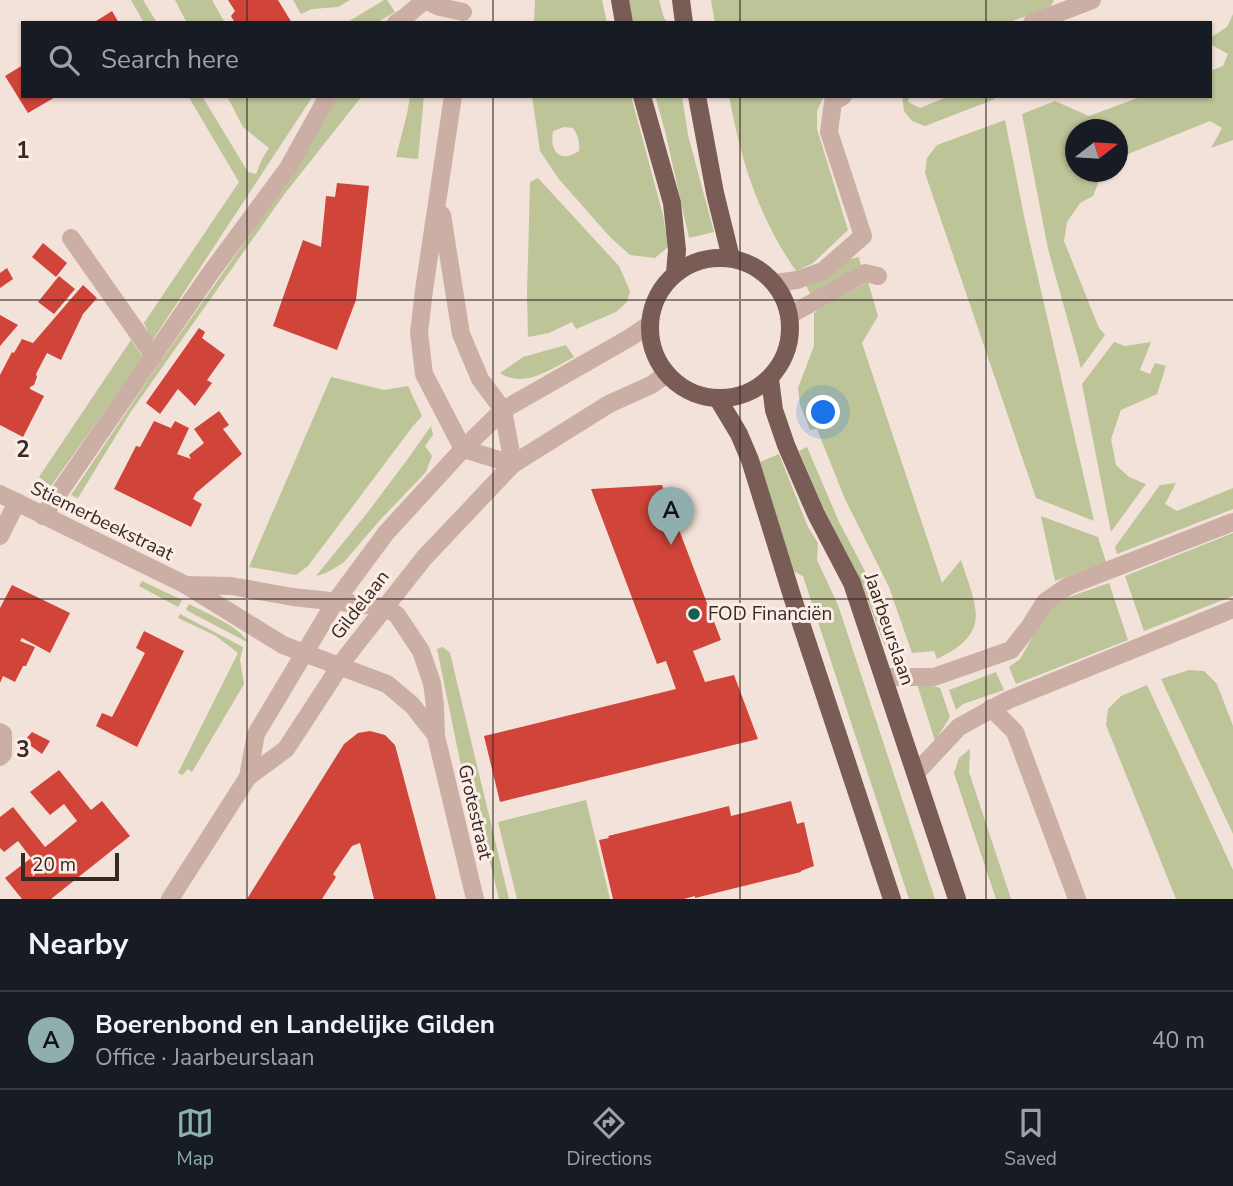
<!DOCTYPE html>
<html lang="en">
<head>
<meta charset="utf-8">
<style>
  body { margin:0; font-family:"Nunito Sans",sans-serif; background:#242831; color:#f1f3f6 }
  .compass { position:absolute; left:1065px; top:119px; width:63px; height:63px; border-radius:50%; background:#171b24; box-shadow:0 2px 5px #0004; rotate:73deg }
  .scale { position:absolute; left:21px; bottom:18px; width:98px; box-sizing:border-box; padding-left:7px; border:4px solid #372926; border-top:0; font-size:19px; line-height:24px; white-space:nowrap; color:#372926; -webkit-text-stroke:5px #fbede6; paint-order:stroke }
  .you { position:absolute; left:824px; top:413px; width:24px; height:24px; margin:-18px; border:5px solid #fff; border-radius:50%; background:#1a73e8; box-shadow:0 0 0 10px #1a73e833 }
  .badge { display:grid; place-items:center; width:46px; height:46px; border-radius:50%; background:#8fafae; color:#111; font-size:23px; font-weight:700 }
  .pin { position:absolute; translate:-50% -58px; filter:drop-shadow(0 2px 4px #0008) }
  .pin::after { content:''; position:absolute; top:37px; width:24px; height:21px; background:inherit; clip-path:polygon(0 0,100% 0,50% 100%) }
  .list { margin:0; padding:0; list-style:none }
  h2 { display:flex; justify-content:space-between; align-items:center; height:91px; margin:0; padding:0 28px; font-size:30px }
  h2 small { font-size:23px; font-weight:400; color:#9ea1a6 }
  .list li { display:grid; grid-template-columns:46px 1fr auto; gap:21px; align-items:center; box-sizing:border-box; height:98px; padding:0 28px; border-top:2px solid #363941 }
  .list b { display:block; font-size:26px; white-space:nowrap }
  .list p { margin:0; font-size:23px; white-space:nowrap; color:#9ea1a6 }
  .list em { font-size:23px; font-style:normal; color:#9ea1a6 }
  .icon { flex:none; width:38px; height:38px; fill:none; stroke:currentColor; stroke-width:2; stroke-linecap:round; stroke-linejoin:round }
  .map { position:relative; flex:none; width:1233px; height:899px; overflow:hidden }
  .search { position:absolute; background:#171b24; box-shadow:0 2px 5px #0004; left:21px; right:21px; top:21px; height:77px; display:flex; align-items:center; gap:18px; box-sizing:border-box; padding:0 24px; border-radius:0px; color:#9ea1a6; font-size:26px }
  .sheet { height:189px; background:#171b24 }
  nav { display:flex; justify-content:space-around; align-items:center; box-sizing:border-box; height:98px; border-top:2px solid #363941; background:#171b24; font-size:19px; color:#9ea1a6 }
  nav a { display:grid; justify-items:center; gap:4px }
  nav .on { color:#8fafae }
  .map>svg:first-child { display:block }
  .green { fill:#bdc498; fill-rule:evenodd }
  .building { fill:#d0443a }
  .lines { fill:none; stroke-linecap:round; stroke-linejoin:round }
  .minor { stroke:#ccafa4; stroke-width:18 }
  .major { stroke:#7a5c56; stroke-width:18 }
  .grid { fill:none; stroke:#372926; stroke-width:2; stroke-opacity:0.55 }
  .poi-dot { fill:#185c55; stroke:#fbede6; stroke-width:2.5 }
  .labels { text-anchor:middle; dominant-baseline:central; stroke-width:6; stroke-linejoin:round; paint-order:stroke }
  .street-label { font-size:19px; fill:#372926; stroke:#fbede6 }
  .poi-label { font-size:19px; fill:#372926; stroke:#fbede6; text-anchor:start }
  .grid-label { font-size:23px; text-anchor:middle; font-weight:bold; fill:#372926; stroke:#fbede6; stroke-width:6; stroke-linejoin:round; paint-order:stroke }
</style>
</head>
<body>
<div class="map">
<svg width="1233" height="899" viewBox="0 0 1233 899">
  <rect width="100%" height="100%" fill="#f3e2d9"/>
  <g class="green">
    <polygon points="131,0 143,0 157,23 144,23"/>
    <polygon points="175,0 212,0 225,23 187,23"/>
    <polygon points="293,0 350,0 338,7 312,9 301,14"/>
    <polygon points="384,0 387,0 395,12 376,23 346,23"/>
    <polygon points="535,0 602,0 607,23 534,23"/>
    <polygon points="628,0 659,0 664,18 669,23 632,23"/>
    <polygon points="711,0 1053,0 1054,1 1049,8 1007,23 715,23"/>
    <polygon points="1233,14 1233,140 1211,148 1222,128 1210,121 1118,158 1118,130 1076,130 1076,172 1103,172 1093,196 1080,203 1067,222 1064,241 1099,328 1105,335 1081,368 1048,249 1022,114 1055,101 1089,116 1143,96 1210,96 1210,71 1223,66 1228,54 1210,44 1210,38 1227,27"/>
    <polygon points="188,96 202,96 248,172 256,174 262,159 269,148 243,127 227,96 313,96 152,341 144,323 239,182"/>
    <polygon points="338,96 362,96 283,196 130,413 78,498 71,495 154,371 299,165"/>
    <polygon points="410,96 424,96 418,159 396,157 407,114"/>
    <path d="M532,96H631L663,215L668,247L655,258L630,255L610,237L558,178L540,151ZM564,127L573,128C578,135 580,142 579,151C560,164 549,151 553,131Z"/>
    <polygon points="655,96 682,96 688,135 714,232 689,238 665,131"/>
    <path d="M729,96H824L817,111V129L848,230L813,263L796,271C758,216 741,161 729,96Z"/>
    <polygon points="902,96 910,96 908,102 920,108 949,96 994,96 995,99 925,126 912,121 904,111"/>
    <polygon points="1005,120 1025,221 1094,521 1036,498 925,173 927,158 937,145"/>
    <polygon points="538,178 619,266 630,291 627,302 616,312 576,329 572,322 549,333 528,337 527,294 530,182"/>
    <polygon points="859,257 861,267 811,296 806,285 845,260"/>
    <path d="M868,282L878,316L862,343L942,583L961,560C977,609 992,633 937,659L934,651L912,653L889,587L845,499L817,429L810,430L800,405L798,388L814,346V313L821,307Z"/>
    <polygon points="131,340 143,357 51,486 39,477"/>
    <polygon points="1114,342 1125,346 1151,342 1140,370 1150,374 1155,363 1166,366 1157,394 1121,410 1111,439 1116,465 1129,477 1146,484 1111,532 1082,384"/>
    <path d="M566,345L574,357C551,369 524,389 500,373L523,357Z"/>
    <polygon points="331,377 384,390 408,386 422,416 413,426 308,566 296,575 249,567"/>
    <polygon points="431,426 433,435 425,446 432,456 426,472 381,519 343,563 326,573 316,576 368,512 407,460"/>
    <polygon points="807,447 839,522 866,573 893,653 884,644 861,582 822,505 799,451"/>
    <polygon points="779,454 808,527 818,543 817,560 838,605 935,899 909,899 803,576 793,571 760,462"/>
    <polygon points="1176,483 1165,504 1177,511 1233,488 1233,509 1117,554 1115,547 1160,485"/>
    <polygon points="1041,516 1098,537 1106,562 1055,581"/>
    <polygon points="1233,533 1233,596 1144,631 1125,576"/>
    <polygon points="142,581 182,600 178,607 139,586"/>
    <polygon points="1109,583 1128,640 1016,684 1009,667 1020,659 1048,610 1066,598"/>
    <path d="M189,604C209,615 236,624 249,643L186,610Z"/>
    <polygon points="180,614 243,647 240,660 244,684 192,772 188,769 182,775 178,773 238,653 216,636 178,618"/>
    <polygon points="443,647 450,653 509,899 499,899 469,775 463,775 437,649"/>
    <polygon points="1189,670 1204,671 1217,684 1233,726 1233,834 1161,679"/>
    <polygon points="996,672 1004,690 963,704 956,710 949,690"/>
    <polygon points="916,681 940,688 950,717 935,741"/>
    <polygon points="1147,685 1233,870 1233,899 1176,899 1106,725 1108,709 1121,696"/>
    <polygon points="970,749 969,772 1011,899 996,899 954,773 959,758"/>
    <polygon points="586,800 610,899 517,899 498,822"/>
  </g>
  <g class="building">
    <polygon points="228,0 278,0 292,23 235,23 231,16 235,11"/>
    <polygon points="112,11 119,23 93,23"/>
    <polygon points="23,65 23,96 57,96 28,113 5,76"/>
    <polygon points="337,183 369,186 356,300 337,350 273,326 303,240 321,247 326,196 335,197"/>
    <polygon points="43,243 67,263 56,277 32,257"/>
    <polygon points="7,268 13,279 0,288 0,273"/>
    <polygon points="59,276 75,289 54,314 38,302"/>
    <polygon points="83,285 97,298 83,314 61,360 47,353 36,374 37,377 34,385 30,387 30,389 44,396 23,437 0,425 0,375 12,352 14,353 22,339 33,343"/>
    <polygon points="0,315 18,325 0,346"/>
    <polygon points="199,328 205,332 202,338 225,355 207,380 212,383 195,406 178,389 160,414 146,403"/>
    <polygon points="219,411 229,425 223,429 242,454 196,493 193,499 202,504 191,527 114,489 136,446 140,447 154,421 171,428 175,421 189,428 177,454 191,459 189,455 204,443 194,429"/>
    <polygon points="662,485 721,640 693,651 705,682 734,675 758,739 500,802 484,736 676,689 666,661 657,664 591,489"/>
    <polygon points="12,585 70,613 50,653 22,638 20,641 35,647 26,666 23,666 15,682 3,676 0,683 0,608"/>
    <polygon points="144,631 184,651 137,747 96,726 102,713 112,717 145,653 136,648"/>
    <polygon points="370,731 385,735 395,745 436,899 374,899 360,843 352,846 333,874 336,877 322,899 247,899 344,744 358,733"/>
    <polygon points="32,732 50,741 42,754 24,741"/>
    <polygon points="59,770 91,810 102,801 130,836 51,899 22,899 5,878 31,858 18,841 4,852 0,848 0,817 13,807 45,847 54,840 77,821 64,804 50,815 30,792"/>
    <polygon points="791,801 797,824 804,822 814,866 801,871 801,872 695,898 695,896 684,899 613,899 599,840 609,838 608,836 729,806 731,816"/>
  </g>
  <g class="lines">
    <g class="minor">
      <polyline points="396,23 404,18 425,0 440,7 463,12"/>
      <polyline points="1032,23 1092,0"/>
      <polyline points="453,96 424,290 419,333 424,374 463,449 513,464"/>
      <polyline points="442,215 461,334 480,379 503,410 513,464"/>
      <polyline points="71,238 154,356"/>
      <polyline points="775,283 797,280 823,271 863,236 829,132 833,102 843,96"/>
      <polyline points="790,315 865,273 878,276"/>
      <polyline points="0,494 186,585 283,645 387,684 412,705 435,734"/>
      <polyline points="43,516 209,275 288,168 328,96"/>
      <polyline points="0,536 17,502"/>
      <polyline points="186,585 231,586 293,597 385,607 397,615 421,651 432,683 435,706 436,736 475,899"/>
      <polyline points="884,677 934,677 1011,650 1030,626 1045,602 1068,586 1233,522"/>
      <polyline points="991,708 1015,732 1077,899"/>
      <polyline points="0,732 3,734 3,754 0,757"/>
      <polyline points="916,773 959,727 1008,700 1233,609"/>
      <polyline points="248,777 256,734 335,602 386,533 463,449 503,410 631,337 650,324"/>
      <polyline points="170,899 248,777 286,749 346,657 424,558 513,464 609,404 651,385 667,374"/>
    </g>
    <g class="major">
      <polyline points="620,0 624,23"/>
      <polyline points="681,0 684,23"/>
      <polyline points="642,96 672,203 677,250 675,273"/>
      <polyline points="697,96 715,193 731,258"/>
      <circle cx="720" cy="328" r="70"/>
      <polyline points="770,379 774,410 786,445 816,514 852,583 957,899"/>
      <polyline points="718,399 739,434 750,460 792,596 892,899"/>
    </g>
  </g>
  <path class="grid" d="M247,0V23M493,0V23M740,0V23M986,0V23M247,96V899M493,96V899M740,96V899M986,96V899M0,300H1233M0,599H1233"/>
  <circle class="poi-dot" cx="694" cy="614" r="7"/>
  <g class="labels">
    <g class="street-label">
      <text transform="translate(102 521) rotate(26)">Stiemerbeekstraat</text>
      <text transform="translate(360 605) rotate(-52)">Gildelaan</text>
      <text transform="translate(889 629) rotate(71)">Jaarbeurslaan</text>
      <text transform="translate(475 812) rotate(77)">Grotestraat</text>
    </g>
    <g class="poi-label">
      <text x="708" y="614">FOD Financiën</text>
    </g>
  </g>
  <g class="grid-label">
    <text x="23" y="158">1</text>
    <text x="23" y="457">2</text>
    <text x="23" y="757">3</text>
  </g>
</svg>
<svg class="compass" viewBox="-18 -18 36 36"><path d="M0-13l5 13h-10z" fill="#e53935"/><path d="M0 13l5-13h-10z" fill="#9ea1a6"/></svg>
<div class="scale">20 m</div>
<div class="you"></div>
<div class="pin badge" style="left:671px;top:545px">A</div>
<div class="search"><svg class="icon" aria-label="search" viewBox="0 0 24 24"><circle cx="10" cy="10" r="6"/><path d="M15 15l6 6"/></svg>Search here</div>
</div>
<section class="sheet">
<h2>Nearby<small></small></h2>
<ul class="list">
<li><span class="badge">A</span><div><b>Boerenbond en Landelijke Gilden</b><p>Office · Jaarbeurslaan</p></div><em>40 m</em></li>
</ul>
</section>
<nav>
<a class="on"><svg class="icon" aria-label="map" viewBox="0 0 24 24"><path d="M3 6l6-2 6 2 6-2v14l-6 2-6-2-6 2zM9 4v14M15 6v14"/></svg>Map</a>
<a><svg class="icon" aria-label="directions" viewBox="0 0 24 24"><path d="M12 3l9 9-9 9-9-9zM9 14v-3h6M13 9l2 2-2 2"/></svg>Directions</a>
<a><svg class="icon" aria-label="saved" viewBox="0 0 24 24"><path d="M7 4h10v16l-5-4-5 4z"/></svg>Saved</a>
</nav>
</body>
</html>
